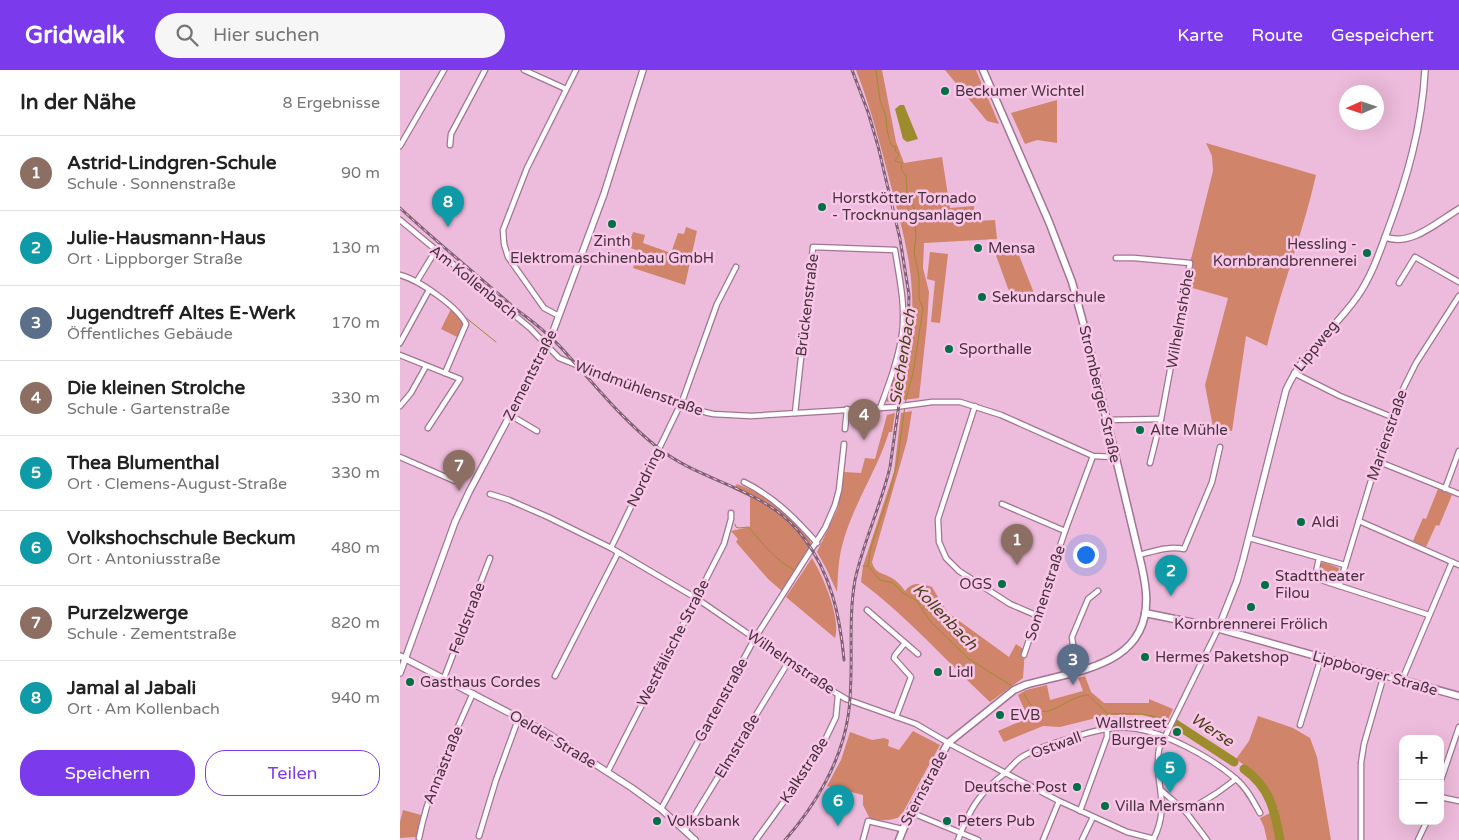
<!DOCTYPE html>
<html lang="de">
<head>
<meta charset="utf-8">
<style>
  body { margin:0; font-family:"Varela Round",sans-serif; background:#f6f6f6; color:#222 }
  .controls { position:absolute; right:15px; bottom:15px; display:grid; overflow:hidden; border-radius:10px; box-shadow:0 5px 20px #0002 }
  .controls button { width:45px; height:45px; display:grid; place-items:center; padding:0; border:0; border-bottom:1px solid #e0e0e0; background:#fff; color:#222; font:25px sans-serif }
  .compass { position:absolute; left:939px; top:15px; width:45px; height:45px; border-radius:50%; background:#fff; box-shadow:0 5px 20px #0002; rotate:267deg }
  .you { position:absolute; left:685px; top:484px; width:18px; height:18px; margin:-12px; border:4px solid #fff; border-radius:50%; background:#1a73e8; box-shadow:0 0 0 8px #1a73e833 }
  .badge { display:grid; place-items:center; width:32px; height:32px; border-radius:50%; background:#7c3aed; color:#fff; font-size:16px; font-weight:700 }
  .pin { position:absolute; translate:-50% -41px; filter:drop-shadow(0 1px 2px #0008) }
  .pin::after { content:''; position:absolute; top:26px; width:18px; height:15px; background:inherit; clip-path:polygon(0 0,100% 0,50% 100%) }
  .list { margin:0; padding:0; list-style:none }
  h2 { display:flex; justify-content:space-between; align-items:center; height:65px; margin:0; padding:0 20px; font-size:21px }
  h2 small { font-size:16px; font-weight:400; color:#767676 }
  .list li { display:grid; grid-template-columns:32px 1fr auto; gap:15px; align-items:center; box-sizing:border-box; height:75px; padding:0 20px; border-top:1px solid #e0e0e0 }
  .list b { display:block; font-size:19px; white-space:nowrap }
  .list p { margin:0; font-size:16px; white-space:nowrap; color:#767676 }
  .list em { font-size:16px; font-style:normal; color:#767676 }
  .actions { display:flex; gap:10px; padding:15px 20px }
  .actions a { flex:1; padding:11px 0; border:1px solid #7c3aed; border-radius:20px; text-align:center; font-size:18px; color:#7c3aed }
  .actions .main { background:#7c3aed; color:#fff }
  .icon { flex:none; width:28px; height:28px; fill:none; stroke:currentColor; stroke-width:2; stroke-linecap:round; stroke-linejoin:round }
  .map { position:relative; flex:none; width:1059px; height:770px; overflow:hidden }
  header { display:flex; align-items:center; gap:30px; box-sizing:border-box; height:70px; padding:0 25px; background:#7c3aed; color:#fff }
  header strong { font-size:24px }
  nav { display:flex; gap:28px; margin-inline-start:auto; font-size:18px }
  .search { width:350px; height:45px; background:#f6f6f6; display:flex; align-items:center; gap:12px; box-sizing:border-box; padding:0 18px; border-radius:28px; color:#767676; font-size:19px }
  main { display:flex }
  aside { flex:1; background:#fff }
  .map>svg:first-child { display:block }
  .green { fill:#d0846a }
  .water { fill:#9c8c2d }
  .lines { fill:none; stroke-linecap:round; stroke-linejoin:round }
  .stream { stroke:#9c8c2d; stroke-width:1 }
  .river { stroke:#9c8c2d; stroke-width:9 }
  .minor-casing { stroke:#a27493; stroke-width:7 }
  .tertiary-casing { stroke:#a27493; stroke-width:8 }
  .secondary-casing { stroke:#a27493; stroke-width:9 }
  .minor { stroke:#fff; stroke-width:4.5 }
  .tertiary { stroke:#fff; stroke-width:5.5 }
  .secondary { stroke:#fff; stroke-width:6 }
  .rail-casing { stroke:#7f6175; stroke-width:3 }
  .rail { stroke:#fac7e8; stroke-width:1; stroke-dasharray:4; stroke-linecap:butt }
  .poi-dot { fill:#036f47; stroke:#fac7e8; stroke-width:2 }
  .labels { text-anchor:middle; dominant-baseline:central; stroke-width:5; stroke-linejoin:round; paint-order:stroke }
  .poi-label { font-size:15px; fill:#473340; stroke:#fac7e8; text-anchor:start }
  .street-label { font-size:15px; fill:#473340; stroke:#fac7e8 }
  .water-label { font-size:16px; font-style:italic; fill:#4a431c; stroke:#fac7e8 }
</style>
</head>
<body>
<header>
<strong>Gridwalk</strong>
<div class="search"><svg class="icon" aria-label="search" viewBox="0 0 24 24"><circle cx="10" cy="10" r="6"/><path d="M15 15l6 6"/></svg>Hier suchen</div>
<nav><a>Karte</a><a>Route</a><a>Gespeichert</a></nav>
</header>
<main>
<aside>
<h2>In der Nähe<small>8 Ergebnisse</small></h2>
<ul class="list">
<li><span class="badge" style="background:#8d6e63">1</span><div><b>Astrid-Lindgren-Schule</b><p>Schule · Sonnenstraße</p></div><em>90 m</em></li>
<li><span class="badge" style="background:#0f9aa8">2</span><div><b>Julie-Hausmann-Haus</b><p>Ort · Lippborger Straße</p></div><em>130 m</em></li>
<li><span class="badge" style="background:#5c6f8a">3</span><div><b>Jugendtreff Altes E-Werk</b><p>Öffentliches Gebäude</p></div><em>170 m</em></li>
<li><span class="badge" style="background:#8d6e63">4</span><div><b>Die kleinen Strolche</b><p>Schule · Gartenstraße</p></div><em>330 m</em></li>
<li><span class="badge" style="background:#0f9aa8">5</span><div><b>Thea Blumenthal</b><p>Ort · Clemens-August-Straße</p></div><em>330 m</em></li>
<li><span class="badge" style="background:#0f9aa8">6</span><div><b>Volkshochschule Beckum</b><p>Ort · Antoniusstraße</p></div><em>480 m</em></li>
<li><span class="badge" style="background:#8d6e63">7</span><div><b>Purzelzwerge</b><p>Schule · Zementstraße</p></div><em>820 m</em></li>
<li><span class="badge" style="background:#0f9aa8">8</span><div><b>Jamal al Jabali</b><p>Ort · Am Kollenbach</p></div><em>940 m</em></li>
</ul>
<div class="actions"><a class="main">Speichern</a><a>Teilen</a></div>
</aside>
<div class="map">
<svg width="1059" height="770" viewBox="0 0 1059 770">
  <rect width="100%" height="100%" fill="#edbbdb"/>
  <g class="green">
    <path d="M456,0H482L496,72L504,93L542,87L550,138L574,136L575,151L595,150L597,169L524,173L523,198L529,222L527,254L519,328L503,330C508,295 514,260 512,224C511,188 500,151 491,116C481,77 471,38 456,0Z"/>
    <polygon points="545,0 576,0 599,54 587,51"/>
    <polygon points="657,30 657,73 637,70 625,74 611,43"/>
    <path d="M806,73L916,105C903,163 881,218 867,276L846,266L832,361L813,357L805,315L828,228L789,217L790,193L813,101L812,86Z"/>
    <polygon points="286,157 297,161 285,215 233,198 239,181 228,177 233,162 245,165 243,173 271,183 278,163 284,164"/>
    <polygon points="615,175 634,223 610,224 593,177"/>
    <polygon points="530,182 548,184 540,253 531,252 535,211 527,209"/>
    <polygon points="51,239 63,250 64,254 59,268 41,259"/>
    <path d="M504,241V266L496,331L487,332L486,330C498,301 502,272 504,241Z"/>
    <path d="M512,341L507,371L472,492C475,503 480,502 490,507C496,510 501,515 505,521C513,511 521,514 532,517L547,542L609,587L616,574L625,580L623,608L590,632C547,592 509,548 461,512L463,496L494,402L501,343Z"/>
    <path d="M495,343L492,362H489C477,401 452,436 442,476C438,491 438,507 437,522L426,498L417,482L438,438L444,402L461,403L465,388L475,389L487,345Z"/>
    <path d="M337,414C347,418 357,422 366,428C378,436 412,462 412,477L382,521L368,509L336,472L338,469L331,461L350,457V427L333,419Z"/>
    <polygon points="1038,419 1052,425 1039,456 1036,455 1026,477 1013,471 1023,448 1026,449"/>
    <path d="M412,488C423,506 441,548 435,568L386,527Z"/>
    <polygon points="923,492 939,498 937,509 935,511 919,506 919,496"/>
    <polygon points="685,606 691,622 704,633 749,633 749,629 773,639 767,652 743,645 707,645 707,656 704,656 700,647 660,657 643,656 604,672 598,661 628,648 618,625 626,620 647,615 650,630 683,621 678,608"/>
    <path d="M858,646L893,658L910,668L917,687L931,770H867L864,757L860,748L878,739C866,720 855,702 836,689L849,671Z"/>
    <path d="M513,661L540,675L501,746C493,751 480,751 470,749L463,735V725L427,716L441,690L450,662L472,670L484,668L489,670L488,676L499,680Z"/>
    <polygon points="3,740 21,745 16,767 0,768 0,752"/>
  </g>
  <polygon class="water" points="500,35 504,35 518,69 507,72 503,69 495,39"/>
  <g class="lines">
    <g class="stream">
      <polyline points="65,247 96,272"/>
      <path d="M335,454L336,457L339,458L349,457C358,469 380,495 395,500"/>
      <polyline points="463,496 468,496 480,510 493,513 503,523 516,530 531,552 569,589 612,616"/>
      <polyline points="468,496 471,477 489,424 497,393 506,329 513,303 523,238 519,229 519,206 514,182 516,168 514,139 512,129 507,123 506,106 501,99 502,93 495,91 499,84 495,81 496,77 491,75 487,60 486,47 480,30 476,0"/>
      <path d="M624,624C643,662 661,627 688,625L708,644C730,643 749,643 770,651"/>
    </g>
    <g class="river">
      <polyline points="774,653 834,692"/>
      <path d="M844,699C870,717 875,741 880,770"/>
    </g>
    <defs>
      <g id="minor">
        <polyline points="124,0 166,19"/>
        <polyline points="50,75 51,64 85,0"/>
        <polyline points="0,76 44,0"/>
        <polyline points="0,150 130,258 159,288 279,336 313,344 351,346 495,337 532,332 560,332 601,345 693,386 715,387"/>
        <polyline points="716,188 734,188 790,193 761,349 750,393"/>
        <path d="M0,205C19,210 58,237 66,254L45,303"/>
        <polyline points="17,211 36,180"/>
        <polyline points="999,213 1015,187 1059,212"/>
        <polyline points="159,246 144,238 108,187 104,174 103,160 127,98 176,0"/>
        <polyline points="0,273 29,220"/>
        <polyline points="0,285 60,309 28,358"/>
        <polyline points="894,303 940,326 992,347"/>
        <polyline points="0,336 11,323 26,296"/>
        <polyline points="575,336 538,449 539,472 546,488 559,501 610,534 638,546"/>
        <path d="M395,343L413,177L495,180C499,207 506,236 502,264C498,290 489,314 480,338"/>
        <polyline points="110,345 137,361"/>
        <polyline points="706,350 761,349"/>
        <polyline points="445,359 447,339"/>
        <polyline points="0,387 55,411"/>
        <polyline points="977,391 1059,424"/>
        <path d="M344,412C374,427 395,448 417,473"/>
        <polyline points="1045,419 1059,381"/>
        <polyline points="90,424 109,430 148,447 211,478 296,528 421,614 446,629 516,654 552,675 659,731 727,762 754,769"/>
        <polyline points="602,434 665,461"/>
        <polyline points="959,451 1059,495"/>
        <polyline points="849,468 945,495"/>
        <polyline points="211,478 283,329 317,234 336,197"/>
        <path d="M739,485C755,481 768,476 784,479L812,412L820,377"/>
        <polyline points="919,488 915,508 1029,545"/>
        <polyline points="939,516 977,391 992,347 1004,317 1016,293 1059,226"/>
        <polyline points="467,540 518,584"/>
        <polyline points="624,585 665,461 693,386"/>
        <polyline points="680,600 673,575 672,567 688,529 698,521"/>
        <polyline points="155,606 218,483"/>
        <polyline points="44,608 90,488"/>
        <polyline points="1002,610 1052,492"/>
        <polyline points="496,647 511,607 494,588 495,585 505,573"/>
        <polyline points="900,655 921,588"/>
        <polyline points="208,701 324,474 331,449 331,443"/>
        <polyline points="1040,713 1059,657"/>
        <polyline points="762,721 786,742 807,770"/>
        <polyline points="1040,727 1059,731"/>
        <polyline points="261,739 355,568 425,458 435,435 439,420 444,374"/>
        <polyline points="680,741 707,667 707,658"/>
        <polyline points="510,742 578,770"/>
        <polyline points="786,742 817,723 836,709"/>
        <polyline points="285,761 389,591"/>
        <polyline points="79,766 96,710 119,647"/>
        <path d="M19,768C29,717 52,671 73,623"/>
        <polyline points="356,770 406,701 425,670 436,647 438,625"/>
        <polyline points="463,770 468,751 502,759"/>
        <path d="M558,770C569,740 579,723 605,703C611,698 615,691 622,687C636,678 655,673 671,668C691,662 710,656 731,658C763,661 812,688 836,709C847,718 853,731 860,743"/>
        <polyline points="643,770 659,731"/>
        <polyline points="682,770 693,747"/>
        <path d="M753,770C772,733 753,714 759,679L818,559"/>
        <polyline points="961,770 961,693 964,674 984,605"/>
        <polyline points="1018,770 1027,751"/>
      </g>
      <g id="tertiary">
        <path d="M985,167C1011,177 1037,152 1059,139"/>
        <path d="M818,559L837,511L843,490L886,320C904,280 933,261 957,227C971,207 979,184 987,162C1007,109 1022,57 1025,0"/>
        <polyline points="0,586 144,661 232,718 261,739 295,770"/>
        <polyline points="0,603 55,452 69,422 142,285 151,267 204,124 243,0"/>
      </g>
      <g id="secondary">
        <polyline points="745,543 809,556 1059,626"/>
        <path d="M499,770L510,742L548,673L614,620L625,615C678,600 751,596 746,523C745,510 742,497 739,485L687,267L672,212L649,152L583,0"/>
      </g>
    </defs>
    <use href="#minor" class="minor-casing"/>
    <use href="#tertiary" class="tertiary-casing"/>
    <use href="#secondary" class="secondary-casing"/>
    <use href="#minor" class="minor"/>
    <use href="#tertiary" class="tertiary"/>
    <use href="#secondary" class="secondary"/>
    <defs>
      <g id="rail">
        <path d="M0,138C38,173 78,206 117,240C128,248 139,256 149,266C161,276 170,288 180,299C204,326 228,354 257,377C303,414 366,417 403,467C431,503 440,546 444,590"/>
        <path d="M385,770C415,736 441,692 448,647C455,603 447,555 455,510C463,472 481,436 490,397L508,272L509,225L500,169L478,76L468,42L452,0"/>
      </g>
    </defs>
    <use href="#rail" class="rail-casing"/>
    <use href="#rail" class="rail"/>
  </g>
  <g class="poi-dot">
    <circle cx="545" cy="21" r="5"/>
    <circle cx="422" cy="137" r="5"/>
    <circle cx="212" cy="154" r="5"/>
    <circle cx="578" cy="178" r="5"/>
    <circle cx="967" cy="183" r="5"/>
    <circle cx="582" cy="227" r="5"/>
    <circle cx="549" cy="279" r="5"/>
    <circle cx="740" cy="360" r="5"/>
    <circle cx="901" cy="452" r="5"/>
    <circle cx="602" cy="514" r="5"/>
    <circle cx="865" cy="515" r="5"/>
    <circle cx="851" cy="537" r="5"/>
    <circle cx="745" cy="587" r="5"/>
    <circle cx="538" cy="602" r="5"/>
    <circle cx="10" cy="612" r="5"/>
    <circle cx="600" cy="645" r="5"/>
    <circle cx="777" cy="662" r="5"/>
    <circle cx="677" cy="717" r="5"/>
    <circle cx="705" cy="736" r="5"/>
    <circle cx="257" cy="751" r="5"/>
    <circle cx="547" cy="751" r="5"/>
  </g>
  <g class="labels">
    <g class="poi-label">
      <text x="555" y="21">Beckumer Wichtel</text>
      <text x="432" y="128">Horstkötter Tornado<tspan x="432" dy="17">- Trocknungsanlagen</tspan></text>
      <text x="212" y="171" text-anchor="middle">Zinth<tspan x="212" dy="17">Elektromaschinenbau GmbH</tspan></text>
      <text x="957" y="174" text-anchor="end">Hessling -<tspan x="957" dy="17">Kornbrandbrennerei</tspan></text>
      <text x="588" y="178">Mensa</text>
      <text x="592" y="227">Sekundarschule</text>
      <text x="559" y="279">Sporthalle</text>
      <text x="750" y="360">Alte Mühle</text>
      <text x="911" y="452">Aldi</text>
      <text x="875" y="506">Stadttheater<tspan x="875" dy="17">Filou</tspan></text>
      <text x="592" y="514" text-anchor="end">OGS</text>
      <text x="851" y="554" text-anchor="middle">Kornbrennerei Frölich</text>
      <text x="755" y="587">Hermes Paketshop</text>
      <text x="548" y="602">Lidl</text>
      <text x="20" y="612">Gasthaus Cordes</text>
      <text x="610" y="645">EVB</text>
      <text x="767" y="653" text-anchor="end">Wallstreet<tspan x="767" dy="17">Burgers</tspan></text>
      <text x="667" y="717" text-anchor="end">Deutsche Post</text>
      <text x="715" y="736">Villa Mersmann</text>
      <text x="267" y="751">Volksbank</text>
      <text x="557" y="751">Peters Pub</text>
    </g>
    <g class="street-label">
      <text transform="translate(74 212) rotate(39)">Am Kollenbach</text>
      <text transform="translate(407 235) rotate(-83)">Brückenstraße</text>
      <text transform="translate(780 249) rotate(-80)">Wilhelmshöhe</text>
      <text transform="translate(916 276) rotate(-51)">Lippweg</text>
      <text transform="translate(130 305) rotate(-63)">Zementstraße</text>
      <text transform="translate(239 318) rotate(20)">Windmühlenstraße</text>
      <text transform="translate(700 324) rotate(77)">Stromberger Straße</text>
      <text transform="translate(987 365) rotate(-71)">Marienstraße</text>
      <text transform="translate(245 407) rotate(-64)">Nordring</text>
      <text transform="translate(645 523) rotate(-72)">Sonnenstraße</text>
      <text transform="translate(67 548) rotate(-69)">Feldstraße</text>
      <text transform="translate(273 573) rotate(-63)">Westfälische Straße</text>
      <text transform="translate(391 592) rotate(34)">Wilhelmstraße</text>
      <text transform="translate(975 603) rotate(16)">Lippborger Straße</text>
      <text transform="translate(321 630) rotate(-61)">Gartenstraße</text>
      <text transform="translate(153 669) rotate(31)">Oelder Straße</text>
      <text transform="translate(656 675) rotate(-20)">Ostwall</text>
      <text transform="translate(337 676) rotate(-59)">Elmstraße</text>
      <text transform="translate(43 695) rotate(-68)">Annastraße</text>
      <text transform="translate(404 700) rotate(-57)">Kalkstraße</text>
      <text transform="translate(524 718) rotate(-62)">Sternstraße</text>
    </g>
    <g class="water-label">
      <text transform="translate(503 287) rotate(-81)">Siechenbach</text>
      <text transform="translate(545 547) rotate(46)">Kollenbach</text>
      <text transform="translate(812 660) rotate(33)">Werse</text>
    </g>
  </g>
</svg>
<div class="controls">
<button>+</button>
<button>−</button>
</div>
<svg class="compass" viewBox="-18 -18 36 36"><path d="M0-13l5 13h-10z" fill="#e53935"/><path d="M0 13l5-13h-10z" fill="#767676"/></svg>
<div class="you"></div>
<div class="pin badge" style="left:617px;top:495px;background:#8d6e63">1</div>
<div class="pin badge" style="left:771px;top:526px;background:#0f9aa8">2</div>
<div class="pin badge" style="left:673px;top:615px;background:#5c6f8a">3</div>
<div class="pin badge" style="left:464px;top:370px;background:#8d6e63">4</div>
<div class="pin badge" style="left:770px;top:723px;background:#0f9aa8">5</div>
<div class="pin badge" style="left:438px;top:756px;background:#0f9aa8">6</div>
<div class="pin badge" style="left:59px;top:421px;background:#8d6e63">7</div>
<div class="pin badge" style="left:48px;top:157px;background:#0f9aa8">8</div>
</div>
</main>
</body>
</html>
